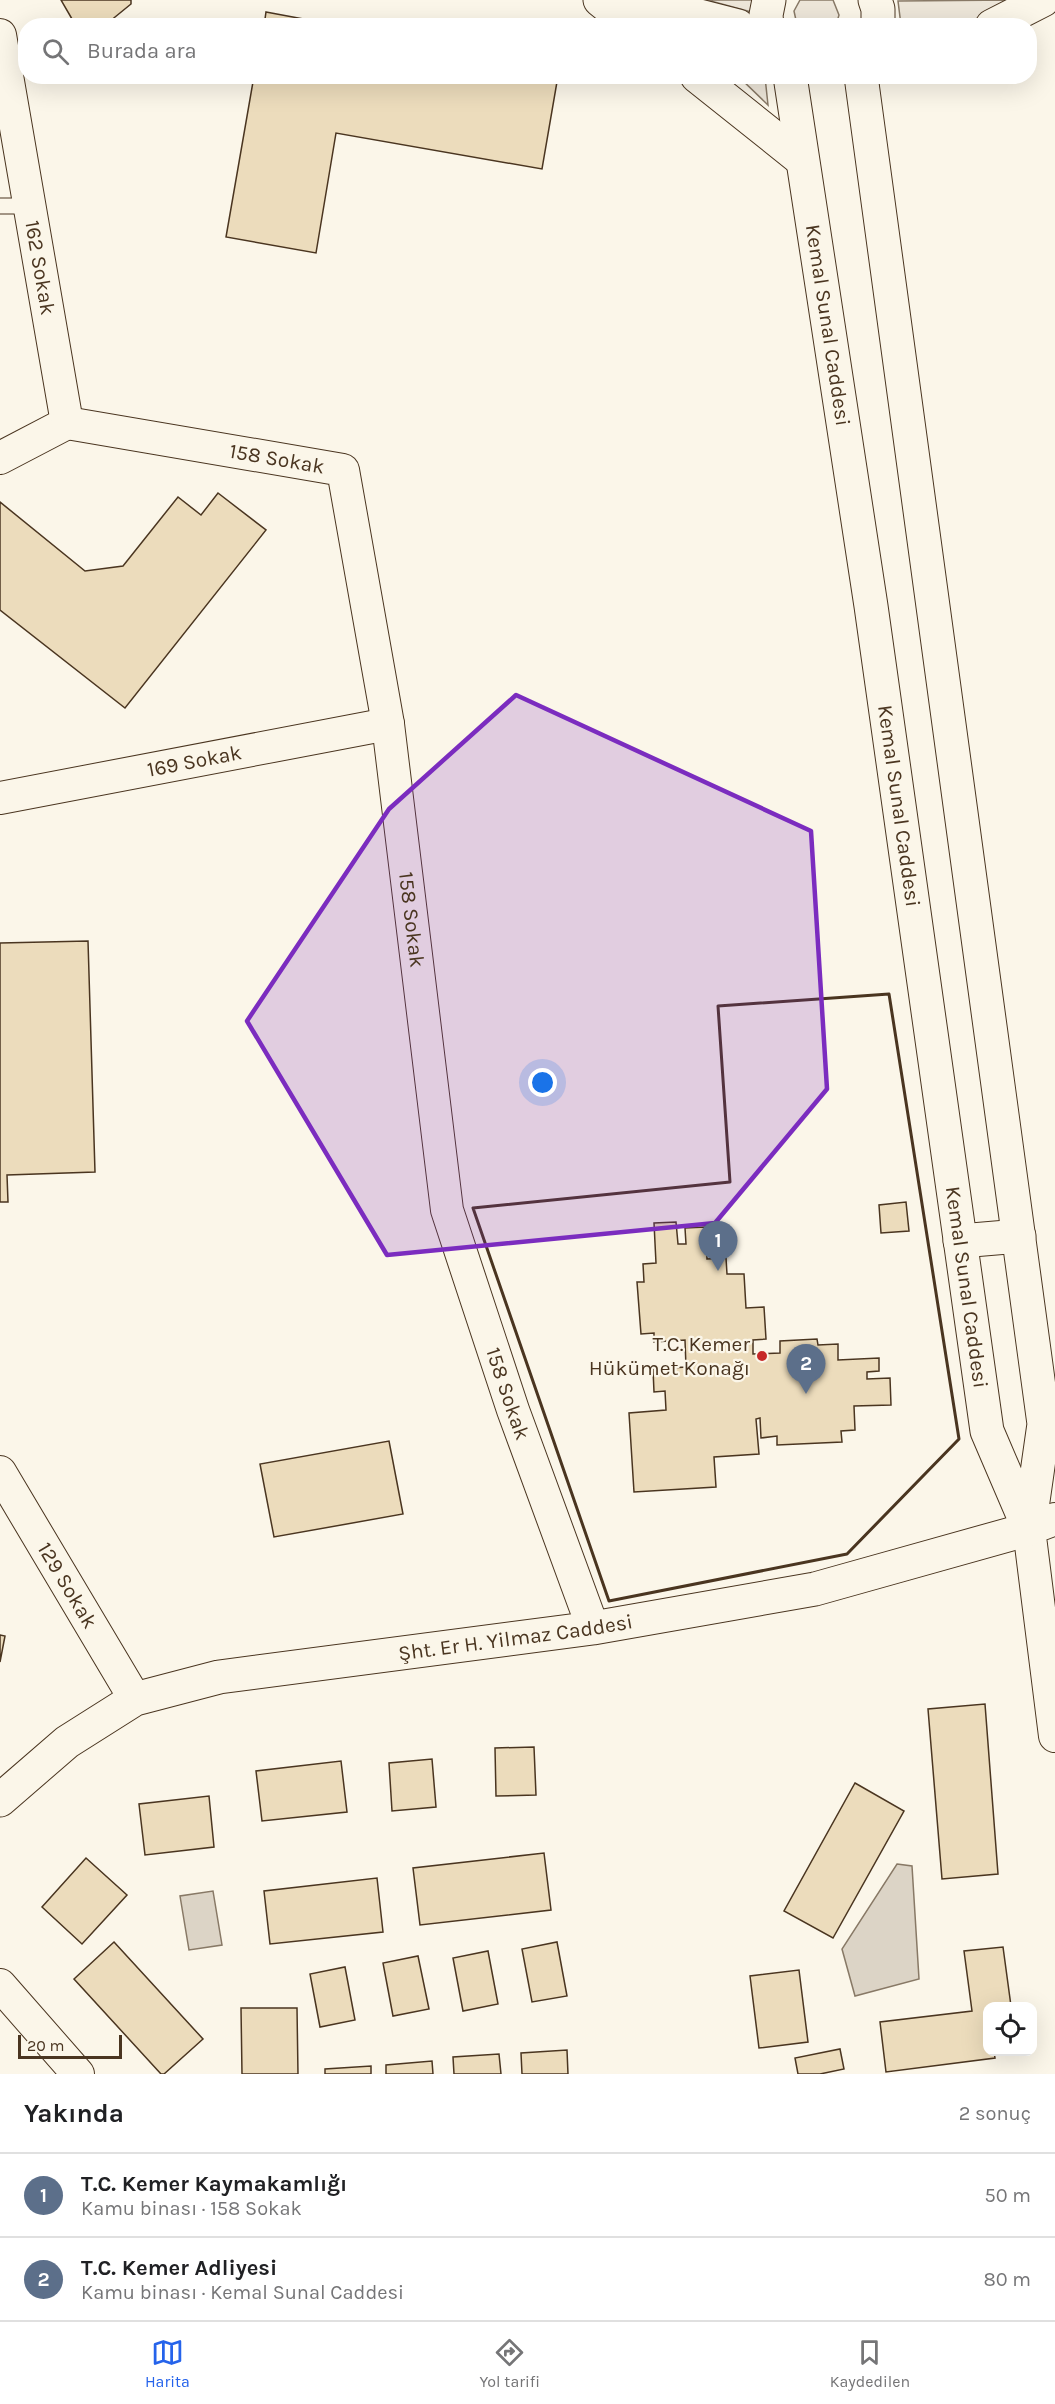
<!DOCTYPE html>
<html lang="tr">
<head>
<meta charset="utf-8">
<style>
  body { margin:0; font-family:Karla,sans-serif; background:#f2f2f2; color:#202124 }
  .controls { position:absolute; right:18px; bottom:18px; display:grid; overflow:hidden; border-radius:12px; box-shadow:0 6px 24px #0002 }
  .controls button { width:54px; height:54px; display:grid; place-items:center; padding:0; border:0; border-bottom:2px solid #e0e0e0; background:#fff; color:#202124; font:30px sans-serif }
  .scale { position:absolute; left:18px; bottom:15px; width:104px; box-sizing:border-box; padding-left:6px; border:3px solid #4a3520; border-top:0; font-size:16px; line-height:21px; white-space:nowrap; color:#4a3520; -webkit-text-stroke:4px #fbf6e9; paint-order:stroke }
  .you { position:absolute; left:543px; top:1083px; width:21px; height:21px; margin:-15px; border:4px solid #fff; border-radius:50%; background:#1a73e8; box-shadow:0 0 0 9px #1a73e833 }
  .badge { display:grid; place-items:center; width:39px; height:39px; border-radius:50%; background:#2563eb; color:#fff; font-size:20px; font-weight:700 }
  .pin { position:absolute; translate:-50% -50px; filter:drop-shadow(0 2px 3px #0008) }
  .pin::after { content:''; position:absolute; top:32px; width:21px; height:18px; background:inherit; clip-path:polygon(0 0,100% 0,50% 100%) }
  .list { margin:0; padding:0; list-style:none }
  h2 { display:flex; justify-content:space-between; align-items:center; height:78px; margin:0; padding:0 24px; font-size:26px }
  h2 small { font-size:20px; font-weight:400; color:#757577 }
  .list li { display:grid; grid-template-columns:39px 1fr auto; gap:18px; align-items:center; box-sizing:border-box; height:84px; padding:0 24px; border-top:2px solid #e0e0e0 }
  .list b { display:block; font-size:22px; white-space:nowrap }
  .list p { margin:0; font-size:20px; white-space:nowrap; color:#757577 }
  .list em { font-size:20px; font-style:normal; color:#757577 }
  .icon { flex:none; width:33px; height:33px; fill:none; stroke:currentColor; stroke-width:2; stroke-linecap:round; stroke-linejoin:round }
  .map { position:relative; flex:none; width:1055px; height:2074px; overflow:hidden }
  .search { position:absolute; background:#fff; box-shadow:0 6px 24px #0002; left:18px; right:18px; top:18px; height:66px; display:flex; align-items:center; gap:15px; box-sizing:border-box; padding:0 21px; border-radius:24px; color:#757577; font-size:22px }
  .sheet { height:246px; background:#fff }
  nav { display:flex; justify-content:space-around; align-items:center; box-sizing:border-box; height:84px; border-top:2px solid #e0e0e0; background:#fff; font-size:16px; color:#757577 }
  nav a { display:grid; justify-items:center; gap:3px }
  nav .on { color:#2563eb }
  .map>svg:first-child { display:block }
  .green { fill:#ede6d9; stroke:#887966; stroke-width:1.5 }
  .water { fill:#dcd4c6; stroke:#887966; stroke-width:1.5 }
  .building { fill:#ecdcbc; stroke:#4a3520; stroke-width:1.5 }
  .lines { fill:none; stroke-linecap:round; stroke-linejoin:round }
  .service-casing { stroke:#4a3520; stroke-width:17 }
  .minor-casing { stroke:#4a3520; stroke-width:34 }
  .tertiary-casing { stroke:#4a3520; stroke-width:35 }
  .service { stroke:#fbf6e9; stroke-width:15 }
  .minor { stroke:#fbf6e9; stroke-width:32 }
  .tertiary { stroke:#fbf6e9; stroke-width:33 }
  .wall { stroke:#4a3520; stroke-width:3 }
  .marked { fill:#7b2cbf; fill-opacity:0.2; stroke:#7b2cbf; stroke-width:4.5; stroke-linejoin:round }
  .poi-dot { fill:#c62828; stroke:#fbf6e9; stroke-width:2 }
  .labels { text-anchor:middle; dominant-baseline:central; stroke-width:4.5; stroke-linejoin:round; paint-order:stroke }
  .street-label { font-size:21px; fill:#4a3520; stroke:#fbf6e9 }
  .poi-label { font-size:21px; fill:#4a3520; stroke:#fbf6e9; text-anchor:end }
</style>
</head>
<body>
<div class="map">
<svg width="1055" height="2074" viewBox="0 0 1055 2074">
  <rect width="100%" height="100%" fill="#fbf6e9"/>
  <g class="green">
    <polygon points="707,0 759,0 755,13"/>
    <polygon points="800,0 833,0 839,15 836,25 797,25 794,11"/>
    <polygon points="1014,0 964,26 901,25 898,1"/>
    <polygon points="739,77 765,77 768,105"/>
  </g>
  <g class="water">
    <polygon points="897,1864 912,1866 919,1979 855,1996 842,1949"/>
    <polygon points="213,1891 222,1945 189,1950 180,1896"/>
  </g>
  <g class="building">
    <polygon points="61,0 131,0 131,4 104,26 72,19"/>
    <polygon points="266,12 341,26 264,26"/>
    <polygon points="254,76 558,76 542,169 336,133 316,253 226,237"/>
    <polygon points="218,493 266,530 125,708 0,610 0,502 85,571 123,566 178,497 201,515"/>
    <polygon points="88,941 95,1172 7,1175 8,1202 0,1202 0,943"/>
    <polygon points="906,1202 909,1231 881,1233 879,1205"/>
    <polygon points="676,1222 678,1244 686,1244 685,1228 706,1227 707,1259 726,1258 727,1274 744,1274 746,1308 764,1307 766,1339 753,1340 753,1354 780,1353 780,1341 817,1339 818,1345 838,1344 838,1360 879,1358 879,1371 867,1372 867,1379 890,1378 891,1405 854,1406 855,1430 841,1431 842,1442 777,1445 777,1436 761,1438 760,1418 756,1419 759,1454 714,1457 716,1487 634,1492 629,1413 666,1410 665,1391 654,1392 653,1369 686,1367 685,1340 654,1342 654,1333 641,1334 637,1282 644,1282 643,1264 656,1263 654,1223"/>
    <polygon points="389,1441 403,1514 274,1537 260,1464"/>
    <polygon points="0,1635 5,1636 0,1662"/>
    <polygon points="985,1704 998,1874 942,1879 928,1709"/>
    <polygon points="534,1747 536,1795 496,1796 495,1748"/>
    <polygon points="432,1759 436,1807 392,1811 389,1763"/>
    <polygon points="341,1761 347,1812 262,1821 256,1771"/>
    <polygon points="855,1783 904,1811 833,1938 784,1911"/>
    <polygon points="209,1796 214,1847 145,1855 139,1804"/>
    <polygon points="544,1853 551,1910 420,1925 413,1868"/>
    <polygon points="86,1858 127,1895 82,1944 42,1907"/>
    <polygon points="377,1878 383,1932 270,1944 264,1891"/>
    <polygon points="114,1942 203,2039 164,2074 161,2074 74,1979"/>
    <polygon points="557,1942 567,1996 532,2002 522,1949"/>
    <polygon points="1003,1947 1011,2006 988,2006 988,2052 994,2052 995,2058 886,2072 880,2022 972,2011 964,1951"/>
    <polygon points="488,1951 498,2004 463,2011 453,1958"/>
    <polygon points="418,1956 429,2009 393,2016 383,1963"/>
    <polygon points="345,1967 355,2020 320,2027 310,1974"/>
    <polygon points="799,1970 808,2042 759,2048 750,1976"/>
    <polygon points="241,2008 297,2008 298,2074 242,2074"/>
    <polygon points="840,2049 844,2069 820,2074 798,2074 795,2058"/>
    <polygon points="567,2050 568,2074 522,2074 521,2053"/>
    <polygon points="499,2054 501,2074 454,2074 453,2057"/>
    <polygon points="432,2061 433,2074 386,2074 386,2065"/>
    <polygon points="371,2066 371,2074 325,2074 325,2069"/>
  </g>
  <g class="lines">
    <defs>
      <polyline id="service" points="0,206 30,206"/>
      <g id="minor">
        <path id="s1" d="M0,35L67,423L0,458"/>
        <path id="s2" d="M67,423L343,470L388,724L447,1210L513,1410L593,1628"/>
        <path id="s3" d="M0,798L388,724"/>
        <path id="s4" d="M0,1472L135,1699"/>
        <polyline points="1055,1519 1029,1529 1055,1736"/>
        <polyline points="0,1985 78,2074"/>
      </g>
      <g id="tertiary">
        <polyline points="600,0 632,26"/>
        <polyline points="637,0 738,26"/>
        <polyline points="875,0 878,9 878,26"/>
        <polyline points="767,26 766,15 769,0"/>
        <polyline points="992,26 1043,0"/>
        <polyline points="697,76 801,159"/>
        <path id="s5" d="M790,76L871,606L987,1431L1029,1529"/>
        <polyline points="861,76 1044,1424 1029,1529"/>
        <polyline points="960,1241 1019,1236"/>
        <path id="s6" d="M0,1800L67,1742L135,1699L219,1677L593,1628L815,1589L1029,1529"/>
      </g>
    </defs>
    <use href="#service" class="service-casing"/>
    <use href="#minor" class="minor-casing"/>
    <use href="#tertiary" class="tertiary-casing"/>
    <use href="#service" class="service"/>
    <use href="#minor" class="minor"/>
    <use href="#tertiary" class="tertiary"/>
    <polygon class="wall" points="889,994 959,1439 847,1554 609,1601 473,1208 730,1182 718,1006"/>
  </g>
  <path class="marked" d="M516,695L811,831L827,1089L715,1223L387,1255L247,1021L389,809Z"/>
  <circle class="poi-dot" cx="762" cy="1356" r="6"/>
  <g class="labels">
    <g class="street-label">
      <text stroke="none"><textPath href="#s1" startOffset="236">162 Sokak</textPath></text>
      <text stroke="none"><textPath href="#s5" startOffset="252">Kemal Sunal Caddesi</textPath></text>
      <text stroke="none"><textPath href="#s2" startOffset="213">158 Sokak</textPath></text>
      <text stroke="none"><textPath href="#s3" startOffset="198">169 Sokak</textPath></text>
      <text stroke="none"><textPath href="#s5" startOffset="738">Kemal Sunal Caddesi</textPath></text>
      <text stroke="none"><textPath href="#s2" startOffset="735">158 Sokak</textPath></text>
      <text stroke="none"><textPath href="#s5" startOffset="1224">Kemal Sunal Caddesi</textPath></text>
      <text stroke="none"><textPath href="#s2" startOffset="1221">158 Sokak</textPath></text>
      <text stroke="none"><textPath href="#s4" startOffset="132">129 Sokak</textPath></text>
      <text stroke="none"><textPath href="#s6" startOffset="555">Şht. Er H. Yilmaz Caddesi</textPath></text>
    </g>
    <g class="poi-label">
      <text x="750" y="1344">T.C. Kemer<tspan x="750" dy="24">Hükümet Konağı</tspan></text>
    </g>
  </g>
</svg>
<div class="controls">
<button><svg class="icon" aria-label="locate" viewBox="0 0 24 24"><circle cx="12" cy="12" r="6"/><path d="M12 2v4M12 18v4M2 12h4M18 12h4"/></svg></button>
</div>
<div class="scale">20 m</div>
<div class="you"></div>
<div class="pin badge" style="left:718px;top:1271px;background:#5c6f8a">1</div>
<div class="pin badge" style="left:806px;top:1394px;background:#5c6f8a">2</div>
<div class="search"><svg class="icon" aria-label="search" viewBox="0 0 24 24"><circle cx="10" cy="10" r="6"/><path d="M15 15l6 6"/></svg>Burada ara</div>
</div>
<section class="sheet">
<h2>Yakında<small>2 sonuç</small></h2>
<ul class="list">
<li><span class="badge" style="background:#5c6f8a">1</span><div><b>T.C. Kemer Kaymakamlığı</b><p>Kamu binası · 158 Sokak</p></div><em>50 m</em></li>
<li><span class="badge" style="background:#5c6f8a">2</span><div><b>T.C. Kemer Adliyesi</b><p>Kamu binası · Kemal Sunal Caddesi</p></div><em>80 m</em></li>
</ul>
</section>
<nav>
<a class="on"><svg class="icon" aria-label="map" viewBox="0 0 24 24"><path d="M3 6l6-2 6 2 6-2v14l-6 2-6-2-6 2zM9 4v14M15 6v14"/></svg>Harita</a>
<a><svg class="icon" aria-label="directions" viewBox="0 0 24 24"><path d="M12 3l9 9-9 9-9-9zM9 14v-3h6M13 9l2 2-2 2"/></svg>Yol tarifi</a>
<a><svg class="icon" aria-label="saved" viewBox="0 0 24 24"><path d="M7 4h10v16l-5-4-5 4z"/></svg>Kaydedilen</a>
</nav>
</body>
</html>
